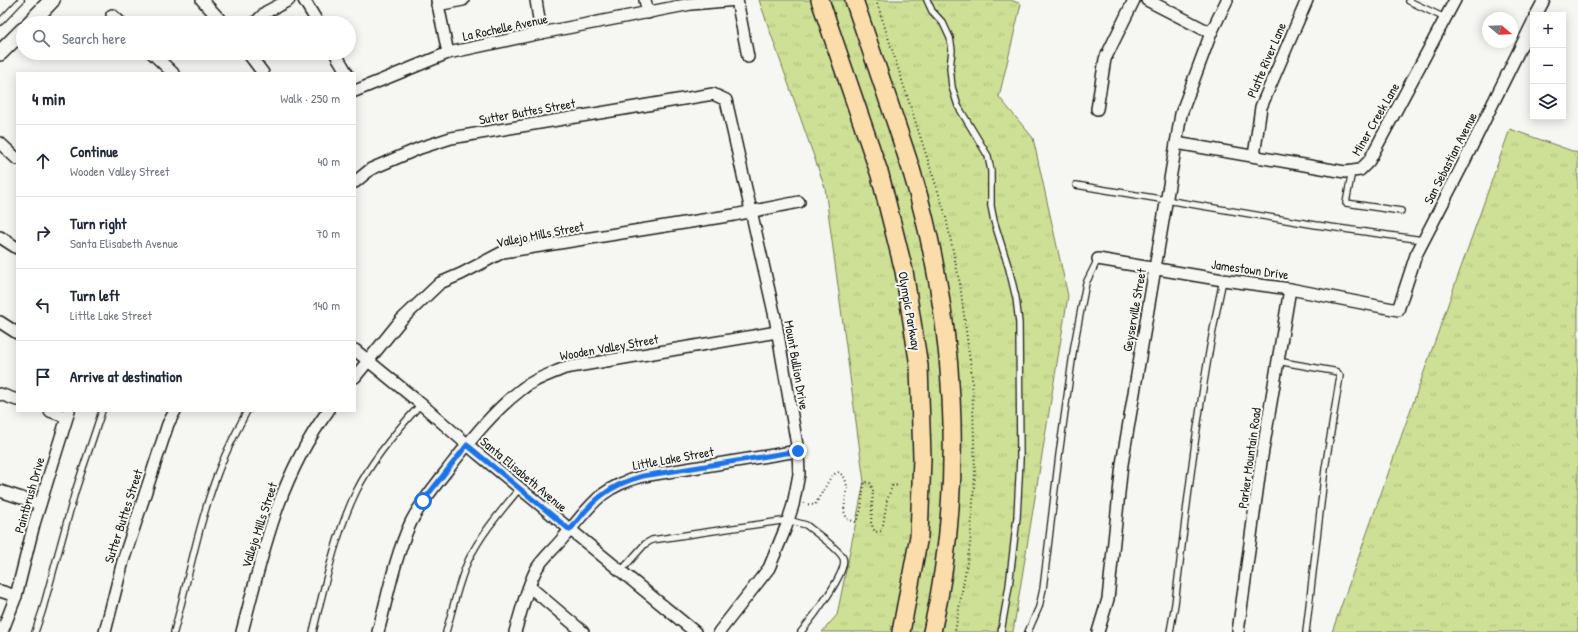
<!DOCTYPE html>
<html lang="en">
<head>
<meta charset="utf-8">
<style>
  body { margin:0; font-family:"Patrick Hand",sans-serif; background:#f2f2f3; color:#1f2937 }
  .controls { position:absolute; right:12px; top:12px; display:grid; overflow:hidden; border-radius:0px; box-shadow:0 2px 10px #0003 }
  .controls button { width:36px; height:36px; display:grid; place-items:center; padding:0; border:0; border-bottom:1px solid #e0e1e3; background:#fff; color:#1f2937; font:20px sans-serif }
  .compass { position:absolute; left:1482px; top:12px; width:36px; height:36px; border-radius:50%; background:#fff; box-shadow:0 2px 10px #0003; rotate:109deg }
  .stop { position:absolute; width:12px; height:12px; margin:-9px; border:3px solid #1a73e8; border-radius:50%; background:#fff }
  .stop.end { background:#1a73e8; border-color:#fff; box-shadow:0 1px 4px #0008 }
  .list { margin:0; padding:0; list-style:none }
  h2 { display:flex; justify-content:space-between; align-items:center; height:52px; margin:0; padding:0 16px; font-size:17px }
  h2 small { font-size:13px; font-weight:400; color:#747a83 }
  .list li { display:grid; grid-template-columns:26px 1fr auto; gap:12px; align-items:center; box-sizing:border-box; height:72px; padding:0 16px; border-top:1px solid #e0e1e3 }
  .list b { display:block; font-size:15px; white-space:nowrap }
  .list p { margin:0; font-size:13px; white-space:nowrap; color:#747a83 }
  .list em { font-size:13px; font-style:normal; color:#747a83 }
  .icon { flex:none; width:22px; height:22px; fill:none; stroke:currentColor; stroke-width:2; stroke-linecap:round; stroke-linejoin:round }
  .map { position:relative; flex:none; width:1578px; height:632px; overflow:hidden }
  .search { position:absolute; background:#fff; box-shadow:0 2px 10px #0003; left:16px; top:16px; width:340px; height:44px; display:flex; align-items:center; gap:10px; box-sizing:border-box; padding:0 14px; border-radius:22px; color:#747a83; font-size:15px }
  .panel { position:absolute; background:#fff; box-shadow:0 2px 10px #0003; left:16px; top:72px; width:340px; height:340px; border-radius:0px }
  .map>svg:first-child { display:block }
  .grass { fill:url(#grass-tufts); stroke:#747e58 }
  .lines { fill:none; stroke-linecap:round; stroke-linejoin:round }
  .lane-casing { stroke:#1c1c1c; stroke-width:8 }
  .street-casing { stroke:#1c1c1c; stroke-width:14 }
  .secondary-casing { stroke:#1c1c1c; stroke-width:18 }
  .primary-casing { stroke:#1c1c1c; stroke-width:20 }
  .path { stroke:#1c1c1c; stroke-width:2; stroke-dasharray:1 3; stroke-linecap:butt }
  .lane { stroke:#f6f6f2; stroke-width:5.5 }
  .street { stroke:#f6f6f2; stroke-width:11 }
  .secondary { stroke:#f6f6f2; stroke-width:15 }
  .primary { stroke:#faddab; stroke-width:17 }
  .route { stroke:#1a73e8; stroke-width:5 }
  .labels { text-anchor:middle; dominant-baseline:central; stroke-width:4; stroke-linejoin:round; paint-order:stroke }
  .street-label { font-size:13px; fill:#1c1c1c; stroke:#f6f6f2 }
</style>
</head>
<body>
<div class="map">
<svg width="1578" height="632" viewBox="0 0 1578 632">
  <defs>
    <pattern id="grass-tufts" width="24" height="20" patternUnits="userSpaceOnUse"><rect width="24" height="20" fill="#cde095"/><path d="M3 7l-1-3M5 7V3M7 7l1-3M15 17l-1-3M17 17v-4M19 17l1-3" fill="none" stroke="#afc080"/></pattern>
  </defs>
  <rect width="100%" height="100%" fill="#f6f6f2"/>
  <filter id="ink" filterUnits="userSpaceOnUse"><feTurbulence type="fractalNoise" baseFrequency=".025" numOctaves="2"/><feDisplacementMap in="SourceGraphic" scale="8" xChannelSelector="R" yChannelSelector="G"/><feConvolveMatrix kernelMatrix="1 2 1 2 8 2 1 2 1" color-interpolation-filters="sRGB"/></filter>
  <g filter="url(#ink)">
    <g class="grass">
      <polygon points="759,0 1011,0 1021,4 999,97 1033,138 1068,296 1013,632 822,632 837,615 864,482 825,188"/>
      <polygon points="1510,129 1578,153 1578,632 1332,632"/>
    </g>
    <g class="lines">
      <defs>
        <g id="lane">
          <polyline points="927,0 932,11 943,23 950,38 952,50 950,68 952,87 958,106 988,156 991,171 991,206 994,221 1009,269 1016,298 1019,323 1020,459 1017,517 1009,586 1001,632"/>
          <polyline points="1409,1 1445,18"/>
          <polyline points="0,22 21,0"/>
          <polyline points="1352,171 1346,203 1401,211"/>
          <polyline points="1076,185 1316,225 1423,240"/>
          <polyline points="1277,361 1333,371 1337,372 1340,376 1325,469 1306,632"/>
          <path d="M621,571L645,544L652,540L788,520L806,525C815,532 839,549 843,558C849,571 810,621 801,632"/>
          <polyline points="35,632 42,612 75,492 102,411"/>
          <path d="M174,632C188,580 198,526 217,475C225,453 236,432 247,411"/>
          <path d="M313,632C324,588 336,533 356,492C371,461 397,430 421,404"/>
          <path d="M446,632C453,608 458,584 468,561C481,534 501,511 520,488"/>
          <polyline points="1028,632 1039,607 1043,589 1059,455 1074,346 1086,283 1098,259"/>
          <path d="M1170,632L1175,604C1188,495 1200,387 1223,280"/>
        </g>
        <g id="street">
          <polyline points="202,0 223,23"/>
          <polyline points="304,0 318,23"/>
          <polyline points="437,0 448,53"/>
          <polyline points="536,0 541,33"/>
          <polyline points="645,0 648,13"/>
          <polyline points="737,0 748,57"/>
          <polyline points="1147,0 1211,33"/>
          <polyline points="437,5 463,0"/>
          <polyline points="112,15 121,23"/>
          <polyline points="1536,15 1544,0"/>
          <polyline points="255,23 266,12 289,0"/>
          <polyline points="152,53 173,73"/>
          <polyline points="248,53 263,73"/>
          <polyline points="335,53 347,73"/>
          <polyline points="355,91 448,53 541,33 691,4 737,0"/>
          <polyline points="1097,109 1105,59 1134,0"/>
          <polyline points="0,143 17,159"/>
          <polyline points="1176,143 1345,172 1360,170 1369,161 1455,0"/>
          <polyline points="1254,156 1261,107 1307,0"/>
          <polyline points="355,182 371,169 420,148 451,138 713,94 726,100 775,317 798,451 799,474 793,505 786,527 769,568 719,632"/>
          <polyline points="0,237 17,248"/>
          <polyline points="1098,259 1223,280 1290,289 1398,310 1416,255 1462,166 1533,22"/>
          <polyline points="0,322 17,333"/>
          <polyline points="355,350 421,404 477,453 695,632"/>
          <polyline points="355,377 401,320 440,283 461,274 503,252 734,215 799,202"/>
          <polyline points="0,394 17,400"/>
          <polyline points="50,411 66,417"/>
          <polyline points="0,491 40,504"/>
          <polyline points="530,587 583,632"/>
          <polyline points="0,591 16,596"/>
          <polyline points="2,632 16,596 34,524 69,411"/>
          <polyline points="105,632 123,561 168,424 175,411"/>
          <path d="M242,632C263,552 278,479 328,411"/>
          <path d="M378,632C388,595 395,556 411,522C421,502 435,486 448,469C470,441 493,411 522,389C534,379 551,374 565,368L777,332"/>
          <path d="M515,632C521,612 527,586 537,568C543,558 555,548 563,538C591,506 598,488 643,476L798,451"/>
          <polyline points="1098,632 1108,599 1122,464 1181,114 1211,33 1227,0"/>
          <polyline points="1238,632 1261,462 1290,289"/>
        </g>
        <g id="secondary">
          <polyline points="30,23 52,0"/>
          <polyline points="0,53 23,30"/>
        </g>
        <g id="primary">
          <polyline points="820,0 880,175 904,271 919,366 922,458 919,536 901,632"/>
          <path d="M854,0C873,56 893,113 911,169C956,319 966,480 932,632"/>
        </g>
      </defs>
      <use href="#lane" class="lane-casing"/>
      <use href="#street" class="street-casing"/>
      <use href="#secondary" class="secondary-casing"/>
      <use href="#primary" class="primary-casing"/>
      <g class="path">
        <polyline points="876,0 945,213 960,284 972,377 975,473 970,545 955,632"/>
        <polyline points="804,504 815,505 832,475 839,472 845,478 847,486 844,511 847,519 856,522 861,510 864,482 870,483 873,490 871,523 875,532 882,531 887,501 892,486 900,485"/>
      </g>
      <use href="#lane" class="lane"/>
      <use href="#street" class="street"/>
      <use href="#secondary" class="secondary"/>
      <use href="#primary" class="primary"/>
    </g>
  </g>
  <g class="lines" filter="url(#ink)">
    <path class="route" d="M423,501L467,445L570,530C591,502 608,485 643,476L798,451"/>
  </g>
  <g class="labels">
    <g class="street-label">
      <text transform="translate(505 27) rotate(-12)">La Rochelle Avenue</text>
      <text transform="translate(1266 60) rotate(-67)">Platte River Lane</text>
      <text transform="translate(527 111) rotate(-10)">Sutter Buttes Street</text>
      <text transform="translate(1375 119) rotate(-60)">Miner Creek Lane</text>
      <text transform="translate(1450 158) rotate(-63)">San Sebastian Avenue</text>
      <text transform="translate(540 234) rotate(-11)">Vallejo Mills Street</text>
      <text transform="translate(1250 269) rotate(8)">Jamestown Drive</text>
      <text transform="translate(1134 310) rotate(-80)">Geyserville Street</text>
      <text transform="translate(910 311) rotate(80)">Olympic Parkway</text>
      <text transform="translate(609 347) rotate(-10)">Wooden Valley Street</text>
      <text transform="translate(797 365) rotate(80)">Mount Bullion Drive</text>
      <text transform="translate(673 458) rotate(-10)">Little Lake Street</text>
      <text transform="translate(1249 458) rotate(-82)">Parker Mountain Road</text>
      <text transform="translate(524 474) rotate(40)">Santa Elisabeth Avenue</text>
      <text transform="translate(29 495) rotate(-74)">Paintbrush Drive</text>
      <text transform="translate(123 516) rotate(-72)">Sutter Buttes Street</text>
      <text transform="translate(259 525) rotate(-72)">Vallejo Mills Street</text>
    </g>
  </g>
</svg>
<div class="controls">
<button>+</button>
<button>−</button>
<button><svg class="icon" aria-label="layers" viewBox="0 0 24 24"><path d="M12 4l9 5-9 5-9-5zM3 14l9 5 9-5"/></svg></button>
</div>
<svg class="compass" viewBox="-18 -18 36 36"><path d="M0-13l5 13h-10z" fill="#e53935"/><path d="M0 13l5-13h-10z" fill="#747a83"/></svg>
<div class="stop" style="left:423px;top:501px"></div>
<div class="stop end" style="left:798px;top:451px"></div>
<div class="search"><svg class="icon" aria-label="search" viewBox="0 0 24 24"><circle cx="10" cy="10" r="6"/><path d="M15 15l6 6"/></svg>Search here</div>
<section class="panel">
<h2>4 min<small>Walk · 250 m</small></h2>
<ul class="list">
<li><svg class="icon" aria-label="ahead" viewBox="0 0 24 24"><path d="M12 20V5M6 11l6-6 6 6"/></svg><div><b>Continue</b><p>Wooden Valley Street</p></div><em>40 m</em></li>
<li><svg class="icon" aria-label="right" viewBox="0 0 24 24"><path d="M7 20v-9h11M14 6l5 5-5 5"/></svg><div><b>Turn right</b><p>Santa Elisabeth Avenue</p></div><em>70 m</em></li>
<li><svg class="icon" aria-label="left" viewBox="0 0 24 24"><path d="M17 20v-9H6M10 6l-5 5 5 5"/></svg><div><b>Turn left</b><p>Little Lake Street</p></div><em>140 m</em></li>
<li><svg class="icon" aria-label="arrive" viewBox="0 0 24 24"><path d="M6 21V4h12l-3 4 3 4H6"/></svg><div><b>Arrive at destination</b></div></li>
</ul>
</section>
</div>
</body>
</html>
